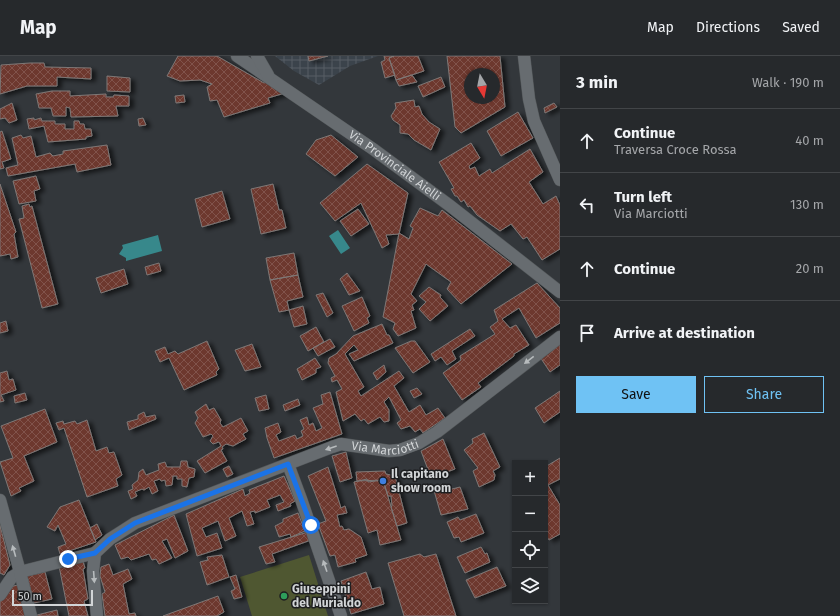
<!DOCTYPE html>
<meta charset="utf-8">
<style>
body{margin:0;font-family:"Fira Sans",sans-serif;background:#2e3134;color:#f1f3f6}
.controls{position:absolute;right:12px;bottom:12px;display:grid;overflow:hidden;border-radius:0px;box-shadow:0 1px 3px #0004}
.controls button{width:36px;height:36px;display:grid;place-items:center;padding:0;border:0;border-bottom:1px solid #424548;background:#26292c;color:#f1f3f6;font:20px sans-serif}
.compass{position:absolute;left:464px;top:12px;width:36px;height:36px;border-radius:50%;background:#26292c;box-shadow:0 1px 3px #0004;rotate:170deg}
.scale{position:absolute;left:12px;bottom:10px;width:81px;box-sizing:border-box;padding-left:4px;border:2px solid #d2d5d7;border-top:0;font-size:11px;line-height:14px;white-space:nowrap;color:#d2d5d7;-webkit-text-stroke:3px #1d1e20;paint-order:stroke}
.stop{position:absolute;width:12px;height:12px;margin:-9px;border:3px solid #1a73e8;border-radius:50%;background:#fff}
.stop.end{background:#1a73e8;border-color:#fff;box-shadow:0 1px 4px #0008}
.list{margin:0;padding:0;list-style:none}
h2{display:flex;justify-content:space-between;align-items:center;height:52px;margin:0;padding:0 16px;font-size:17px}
h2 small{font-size:13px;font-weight:400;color:#a4a6a9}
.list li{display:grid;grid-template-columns:26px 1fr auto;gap:12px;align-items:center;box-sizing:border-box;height:64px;padding:0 16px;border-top:1px solid #424548}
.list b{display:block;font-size:15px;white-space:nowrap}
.list p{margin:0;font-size:13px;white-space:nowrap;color:#a4a6a9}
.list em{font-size:13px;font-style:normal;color:#a4a6a9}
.actions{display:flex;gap:8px;padding:12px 16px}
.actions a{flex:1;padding:9px 0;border:1px solid #6fc2f4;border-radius:0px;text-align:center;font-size:14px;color:#6fc2f4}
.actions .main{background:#6fc2f4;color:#111}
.icon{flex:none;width:22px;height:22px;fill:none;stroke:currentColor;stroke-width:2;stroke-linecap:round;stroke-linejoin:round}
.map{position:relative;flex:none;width:560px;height:560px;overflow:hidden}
header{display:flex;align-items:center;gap:24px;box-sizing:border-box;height:56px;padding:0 20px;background:#26292c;border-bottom:1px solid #424548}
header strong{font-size:19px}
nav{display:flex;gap:22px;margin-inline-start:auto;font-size:14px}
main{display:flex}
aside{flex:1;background:#26292c}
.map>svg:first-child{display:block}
.industrial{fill:url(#industrial-grid)}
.pitch{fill:#4f5731}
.water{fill:#37888b}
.building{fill:url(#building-cross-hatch);stroke:#7e7876;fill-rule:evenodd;filter:url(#shadow)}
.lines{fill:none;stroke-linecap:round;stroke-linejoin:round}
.minor-casing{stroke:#525658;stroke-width:13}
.minor{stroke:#676c70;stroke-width:12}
.oneway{fill:#b7bbbd}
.route{stroke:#1a73e8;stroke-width:5}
.shop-dot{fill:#3f7fe0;stroke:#1d1e20;stroke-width:1.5}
.leisure-dot{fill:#2e9e5b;stroke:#1d1e20;stroke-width:1.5}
.labels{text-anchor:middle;stroke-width:3;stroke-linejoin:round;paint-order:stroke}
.street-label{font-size:12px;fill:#d2d5d7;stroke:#1d1e20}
.poi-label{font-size:12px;font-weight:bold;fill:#d2d5d7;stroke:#1d1e20;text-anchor:start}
</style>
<header>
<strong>Map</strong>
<nav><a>Map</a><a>Directions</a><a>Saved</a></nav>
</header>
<main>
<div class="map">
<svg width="560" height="560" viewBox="0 0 560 560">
<defs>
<pattern id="industrial-grid" width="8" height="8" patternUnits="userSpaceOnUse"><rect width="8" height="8" fill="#3b434b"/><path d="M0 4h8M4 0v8" fill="none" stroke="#565d64"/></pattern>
<pattern id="building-cross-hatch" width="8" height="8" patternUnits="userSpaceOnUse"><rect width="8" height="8" fill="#6d372f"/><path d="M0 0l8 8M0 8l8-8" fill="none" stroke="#81534c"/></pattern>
<filter id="shadow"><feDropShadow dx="4.5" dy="2.5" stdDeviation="2" flood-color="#0009"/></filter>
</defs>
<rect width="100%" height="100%" fill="#33373b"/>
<path class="industrial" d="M 275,0 L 378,0 L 350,10 L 319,29 L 294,15 Z"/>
<path class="pitch" d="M 309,499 L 328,560 L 252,560 L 240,521 Z"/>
<path class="water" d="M 338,174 L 350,192 L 341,198 L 329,180 Z
M 158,179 L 162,195 L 126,205 L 126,202 L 119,198 L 123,192 L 122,189 Z"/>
<path class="building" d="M 178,0 L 217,0 L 264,27 L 269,25 L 285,37 L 268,42 L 270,47 L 224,61 L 217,44 L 210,45 L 207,31 L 212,28 L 200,24 L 180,25 L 167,20 Z
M 308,0 L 328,0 L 309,5 Z
M 384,0 L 394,0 L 389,2 L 395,19 L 385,22 L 381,6 L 385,4 Z
M 394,0 L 418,0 L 424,15 L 396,24 L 389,2 Z
M 447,0 L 500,0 L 505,51 L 461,77 L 455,71 ZM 470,18 L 494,18 L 494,42 L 470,42 Z
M 30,7 L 44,7 L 45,11 L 91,12 L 91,23 L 57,21 L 57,30 L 27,30 L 0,38 L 1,9 Z
M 412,19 L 417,26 L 399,30 L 396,24 Z
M 107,20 L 130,22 L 130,36 L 107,35 Z
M 441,21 L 445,31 L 423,41 L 418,30 Z
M 52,35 L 70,35 L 70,40 L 106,38 L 106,41 L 113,41 L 114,39 L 129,40 L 129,50 L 116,50 L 118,60 L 71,61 L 70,52 L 66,51 L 66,60 L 53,60 L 51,52 L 39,52 L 36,38 Z
M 184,39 L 185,46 L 176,47 L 175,40 Z
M 414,44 L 415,51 L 419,50 L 422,58 L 429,66 L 440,73 L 431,94 L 414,84 L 408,78 L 400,77 L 400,69 L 393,64 L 391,60 L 396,52 L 395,47 Z
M 12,47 L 17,64 L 9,67 L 5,62 L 0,63 L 0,53 Z
M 554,47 L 557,51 L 545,57 L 544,52 Z
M 518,56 L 533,82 L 501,100 L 487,75 Z
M 34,62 L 34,64 L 41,62 L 42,65 L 55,65 L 55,68 L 65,68 L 65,73 L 74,73 L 74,65 L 79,65 L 80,68 L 84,68 L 85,73 L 91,73 L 92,80 L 86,81 L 86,83 L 48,86 L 44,70 L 29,73 L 27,63 Z
M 143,62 L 146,69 L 139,70 L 138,63 Z
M 2,75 L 11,103 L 2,106 L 4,112 L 0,113 L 0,76 Z
M 21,79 L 23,82 L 31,80 L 36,101 L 50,97 L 53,100 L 63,98 L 63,95 L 107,89 L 111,109 L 77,116 L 75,108 L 8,120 L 6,112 L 18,109 L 12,82 Z
M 331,79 L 358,101 L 335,120 L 306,98 L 316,84 Z
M 471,87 L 480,102 L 469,110 L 470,113 L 475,111 L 479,120 L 490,113 L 492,117 L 530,93 L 543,116 L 529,126 L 543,148 L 556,140 L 560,149 L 560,193 L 542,204 L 527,181 L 523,183 L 511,168 L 500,175 L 477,159 L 470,150 L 468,151 L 464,144 L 461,146 L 457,140 L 455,140 L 451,133 L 454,132 L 439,106 Z
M 367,108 L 408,137 L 399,178 L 386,179 L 389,188 L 382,192 L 361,147 L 335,165 L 320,147 Z
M 36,120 L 40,133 L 34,135 L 36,145 L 19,148 L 13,125 Z
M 0,128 L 16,176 L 14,178 L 18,201 L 11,203 L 10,198 L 0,200 Z
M 273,128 L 279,154 L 282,154 L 286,172 L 261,178 L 251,133 Z
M 222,135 L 230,163 L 202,171 L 195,143 Z
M 29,148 L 30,151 L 32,150 L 58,248 L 42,252 L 19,163 L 24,162 L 22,150 Z
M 420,152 L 438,160 L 442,154 L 512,208 L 461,248 L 447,233 L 451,226 L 426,208 L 411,238 L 417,245 L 412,249 L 414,254 L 411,255 L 416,272 L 398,280 L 393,273 L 395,267 L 383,261 L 399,177 L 409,183 L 413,172 L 410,170 Z
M 358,153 L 369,168 L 351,180 L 340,165 Z
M 294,197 L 298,219 L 270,224 L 266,202 Z
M 159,207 L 161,215 L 147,219 L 145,211 Z
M 124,213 L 128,228 L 101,237 L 96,222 Z
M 347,217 L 360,235 L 349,239 L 340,223 Z
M 298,219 L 303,241 L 287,245 L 289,254 L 279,256 L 270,224 Z
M 537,227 L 560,252 L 560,267 L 536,282 L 519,252 L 502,263 L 510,272 L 516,269 L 529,289 L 514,298 L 514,300 L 478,327 L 481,331 L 462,344 L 443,317 L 461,304 L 460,300 L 495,278 L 490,271 L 498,265 L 494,254 Z
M 429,231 L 441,239 L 440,241 L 448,250 L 430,265 L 419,253 L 426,246 L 419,240 Z
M 323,237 L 333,257 L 327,261 L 316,239 Z
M 362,241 L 370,260 L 367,262 L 369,267 L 354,275 L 342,250 Z
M 303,250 L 307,268 L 294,271 L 289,254 Z
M 6,265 L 8,275 L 0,277 L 0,267 Z
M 382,268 L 387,279 L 389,279 L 393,287 L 354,305 L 349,298 L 358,294 L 354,289 L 345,298 L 364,331 L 358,335 L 361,340 L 399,315 L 404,322 L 394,330 L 409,356 L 420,349 L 426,359 L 438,352 L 445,362 L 423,377 L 420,373 L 415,376 L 410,370 L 401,373 L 397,367 L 401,364 L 389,341 L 384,346 L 389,354 L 389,365 L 384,366 L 380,361 L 368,368 L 364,363 L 361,365 L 355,358 L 343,365 L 336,336 L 342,333 L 337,324 L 332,326 L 331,322 L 335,320 L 328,307 L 329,302 L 336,298 L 353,280 Z
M 316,271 L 324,286 L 308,295 L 300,280 Z
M 470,273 L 475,280 L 452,295 L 456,303 L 447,309 L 441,301 L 435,305 L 431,298 Z
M 330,283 L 335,291 L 318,300 L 313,292 Z
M 207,285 L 219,313 L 216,316 L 217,319 L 184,334 L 169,302 L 160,306 L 155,295 L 165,291 L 168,298 L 175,295 L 178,298 Z
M 411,285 L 415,285 L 430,306 L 413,317 L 395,292 Z
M 252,288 L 261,311 L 245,315 L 235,294 Z
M 560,288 L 560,309 L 550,316 L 540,301 Z
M 315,302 L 321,311 L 316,313 L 316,317 L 302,324 L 297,313 Z
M 384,309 L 386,316 L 377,324 L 373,317 Z
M 7,315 L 9,324 L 13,323 L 16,334 L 1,339 L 4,345 L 0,346 L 0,317 Z
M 417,332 L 422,338 L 414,342 L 410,335 Z
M 560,335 L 560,356 L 544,367 L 535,352 Z
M 330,336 L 342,378 L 274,402 L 267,382 L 265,372 L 278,367 L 281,376 L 276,379 L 279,385 L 295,379 L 297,383 L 303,380 L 301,375 L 304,373 L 300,364 L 307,361 L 309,369 L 313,367 L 316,375 L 322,372 L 313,352 L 323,348 L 321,339 Z
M 25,337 L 27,344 L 15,347 L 14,340 Z
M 266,339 L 269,353 L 259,355 L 255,342 Z
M 298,343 L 300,349 L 285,355 L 283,349 Z
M 206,348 L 209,354 L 214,352 L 221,364 L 220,367 L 223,371 L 241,362 L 248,375 L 243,378 L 246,383 L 233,390 L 226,388 L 222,391 L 223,393 L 221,394 L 227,405 L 205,417 L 197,405 L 221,390 L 219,386 L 213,388 L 210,385 L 213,380 L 211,378 L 203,381 L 195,367 L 198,362 L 195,356 Z
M 45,353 L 57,386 L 24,400 L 34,425 L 19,432 L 21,435 L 11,440 L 0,406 L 13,402 L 1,370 Z
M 144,356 L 146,361 L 155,359 L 156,363 L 129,374 L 127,366 L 138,363 L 138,359 Z
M 87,364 L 96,395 L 107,391 L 109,397 L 114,396 L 122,419 L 116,423 L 118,430 L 87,441 L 64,372 L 59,374 L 56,367 L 63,365 L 64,368 L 75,365 L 77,368 Z
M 484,377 L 500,411 L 493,415 L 495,419 L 494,424 L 479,431 L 473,415 L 478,412 L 464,394 L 473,387 L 472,383 Z
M 443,383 L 455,413 L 444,417 L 443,415 L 430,419 L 421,395 Z
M 346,396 L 352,422 L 340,426 L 332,400 Z
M 560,402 L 560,423 L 548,429 L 560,449 L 560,478 L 549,484 L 545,477 L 545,411 Z
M 181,405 L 187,405 L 188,411 L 195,413 L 194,421 L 189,422 L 187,431 L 182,430 L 182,423 L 177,423 L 177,420 L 173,420 L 172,429 L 166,430 L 165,424 L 161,425 L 160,423 L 154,425 L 158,435 L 152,438 L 149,431 L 144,434 L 142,433 L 135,436 L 137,440 L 131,443 L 128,435 L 133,433 L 132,429 L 138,424 L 139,416 L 143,413 L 146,419 L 159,414 L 158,408 L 165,406 L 167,411 L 180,411 Z
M 229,410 L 233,418 L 227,421 L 223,413 Z
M 328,411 L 341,452 L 345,450 L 347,457 L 337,459 L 340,471 L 342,470 L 344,474 L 349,473 L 361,481 L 367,499 L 355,503 L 356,506 L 338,511 L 335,499 L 330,500 L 318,468 L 326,465 L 308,420 Z
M 385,415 L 386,418 L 395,420 L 407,467 L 397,470 L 391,451 L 392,450 L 391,440 L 388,440 L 383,424 L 357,425 L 356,416 Z
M 284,420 L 295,445 L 290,448 L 291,450 L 278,455 L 276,449 L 284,446 L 280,439 L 267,444 L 270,451 L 255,457 L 255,455 L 250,456 L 254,468 L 247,470 L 242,455 L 229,462 L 236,480 L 225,485 L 218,465 L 202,472 L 206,481 L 217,477 L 222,492 L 197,500 L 186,458 L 243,433 L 245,440 L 250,437 L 249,434 Z
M 367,423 L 368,426 L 383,424 L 401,484 L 380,489 L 377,474 L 368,477 L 354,426 Z
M 442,428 L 444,435 L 460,431 L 468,453 L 441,459 L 433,431 Z
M 79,444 L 96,486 L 60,498 L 58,491 L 66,488 L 58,469 L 55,475 L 47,471 L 60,451 Z
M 298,457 L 305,475 L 291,481 L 290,478 L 279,481 L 275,470 L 283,466 L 283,463 Z
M 476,458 L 484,477 L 461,486 L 459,481 L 454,482 L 447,466 L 458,461 L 460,464 Z
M 174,459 L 188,495 L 175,502 L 167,483 L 162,485 L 172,502 L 159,508 L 156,503 L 152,504 L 149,498 L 131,504 L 128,501 L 121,503 L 115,489 Z
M 97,468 L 102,479 L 95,484 L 90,472 Z
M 0,469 L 10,509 L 4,519 L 0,517 Z
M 308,476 L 311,484 L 272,498 L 275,506 L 266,508 L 259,491 Z
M 481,491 L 485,498 L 487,497 L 490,506 L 465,517 L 457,501 Z
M 420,498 L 424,501 L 436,498 L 456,560 L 404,560 L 388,507 Z
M 222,499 L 229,521 L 207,529 L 200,506 L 208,504 L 207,501 Z
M 83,505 L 85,512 L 83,513 L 88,543 L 84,545 L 88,560 L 69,560 L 59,510 Z
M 109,508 L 113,519 L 128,513 L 132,523 L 123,528 L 129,558 L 135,557 L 136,560 L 105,560 L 102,538 L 105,536 L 100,520 L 101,511 Z
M 497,511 L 506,530 L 475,542 L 466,524 Z
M 45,516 L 52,543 L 34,547 L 27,520 Z
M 366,516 L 372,533 L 380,531 L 384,548 L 351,558 L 341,525 Z
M 236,519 L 242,541 L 234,543 L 231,535 L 235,533 L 230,521 Z
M 18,529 L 26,560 L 0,560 L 0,546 L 9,531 Z
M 218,540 L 224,556 L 217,560 L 163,560 Z
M 57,554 L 58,560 L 37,560 L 37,559 Z"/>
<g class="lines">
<g class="minor-casing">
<g id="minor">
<path id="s1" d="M 237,0 L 373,93 L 449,149 L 560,236"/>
<path d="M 257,0 L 268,19"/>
<path d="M 524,0 L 529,43 L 534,65 L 560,124"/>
<path d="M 288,408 L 301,443 L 341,560"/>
<path d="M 0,444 L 20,516 L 12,521 L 0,539"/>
<path d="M 31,560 L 20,516 L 95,497"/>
<path id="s2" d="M 97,560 L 93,515 L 95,497 L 110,483 L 135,467 L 332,391 L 341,388 L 389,395 L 400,394 L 419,387 L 437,376 L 560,281"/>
</g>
</g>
<use href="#minor" class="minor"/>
</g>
<defs><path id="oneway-solid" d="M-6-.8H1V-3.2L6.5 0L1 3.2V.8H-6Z"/></defs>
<g class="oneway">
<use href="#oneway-solid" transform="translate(529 304) rotate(142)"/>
<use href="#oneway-solid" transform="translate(331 392) rotate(161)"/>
<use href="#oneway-solid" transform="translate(14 495) rotate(-106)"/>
<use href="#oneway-solid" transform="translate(325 510) rotate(-109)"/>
<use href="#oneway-solid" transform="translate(94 521) rotate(86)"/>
</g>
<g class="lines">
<path class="route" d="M 68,503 L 95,497 L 110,483 L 135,467 L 288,408 L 311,469"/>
</g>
<circle class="shop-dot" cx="383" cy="425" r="4"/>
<circle class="leisure-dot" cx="284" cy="540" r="4"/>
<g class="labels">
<g class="street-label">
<text dy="4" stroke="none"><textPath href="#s1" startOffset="192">Via Provinciale Aielli</textPath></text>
<text dy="4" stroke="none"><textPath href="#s2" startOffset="379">Via Marciotti</textPath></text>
</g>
<g class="poi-label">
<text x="391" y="422">Il capitano<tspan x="391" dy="14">show room</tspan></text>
<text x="292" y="537">Giuseppini<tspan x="292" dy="14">del Murialdo</tspan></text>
</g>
</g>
</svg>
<div class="controls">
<button>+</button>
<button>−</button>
<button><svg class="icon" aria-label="locate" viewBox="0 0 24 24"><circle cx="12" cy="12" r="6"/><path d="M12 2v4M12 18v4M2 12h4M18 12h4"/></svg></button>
<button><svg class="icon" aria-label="layers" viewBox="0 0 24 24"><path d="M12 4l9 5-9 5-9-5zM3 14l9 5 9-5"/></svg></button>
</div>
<svg class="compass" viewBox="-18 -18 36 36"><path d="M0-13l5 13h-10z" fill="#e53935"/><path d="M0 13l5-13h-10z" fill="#a4a6a9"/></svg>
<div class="scale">50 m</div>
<div class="stop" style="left:311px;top:469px"></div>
<div class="stop end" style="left:68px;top:503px"></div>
</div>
<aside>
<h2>3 min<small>Walk · 190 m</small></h2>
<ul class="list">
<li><svg class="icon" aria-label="ahead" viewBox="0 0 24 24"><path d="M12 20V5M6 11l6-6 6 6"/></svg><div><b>Continue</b><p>Traversa Croce Rossa</p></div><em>40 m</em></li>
<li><svg class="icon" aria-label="left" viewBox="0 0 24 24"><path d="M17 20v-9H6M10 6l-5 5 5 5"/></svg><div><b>Turn left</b><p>Via Marciotti</p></div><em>130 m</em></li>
<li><svg class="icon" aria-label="ahead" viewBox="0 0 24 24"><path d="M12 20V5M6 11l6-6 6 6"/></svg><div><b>Continue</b></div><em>20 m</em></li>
<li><svg class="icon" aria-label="arrive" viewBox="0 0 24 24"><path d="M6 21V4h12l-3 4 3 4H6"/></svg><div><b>Arrive at destination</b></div></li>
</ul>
<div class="actions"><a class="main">Save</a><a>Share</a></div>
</aside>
</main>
